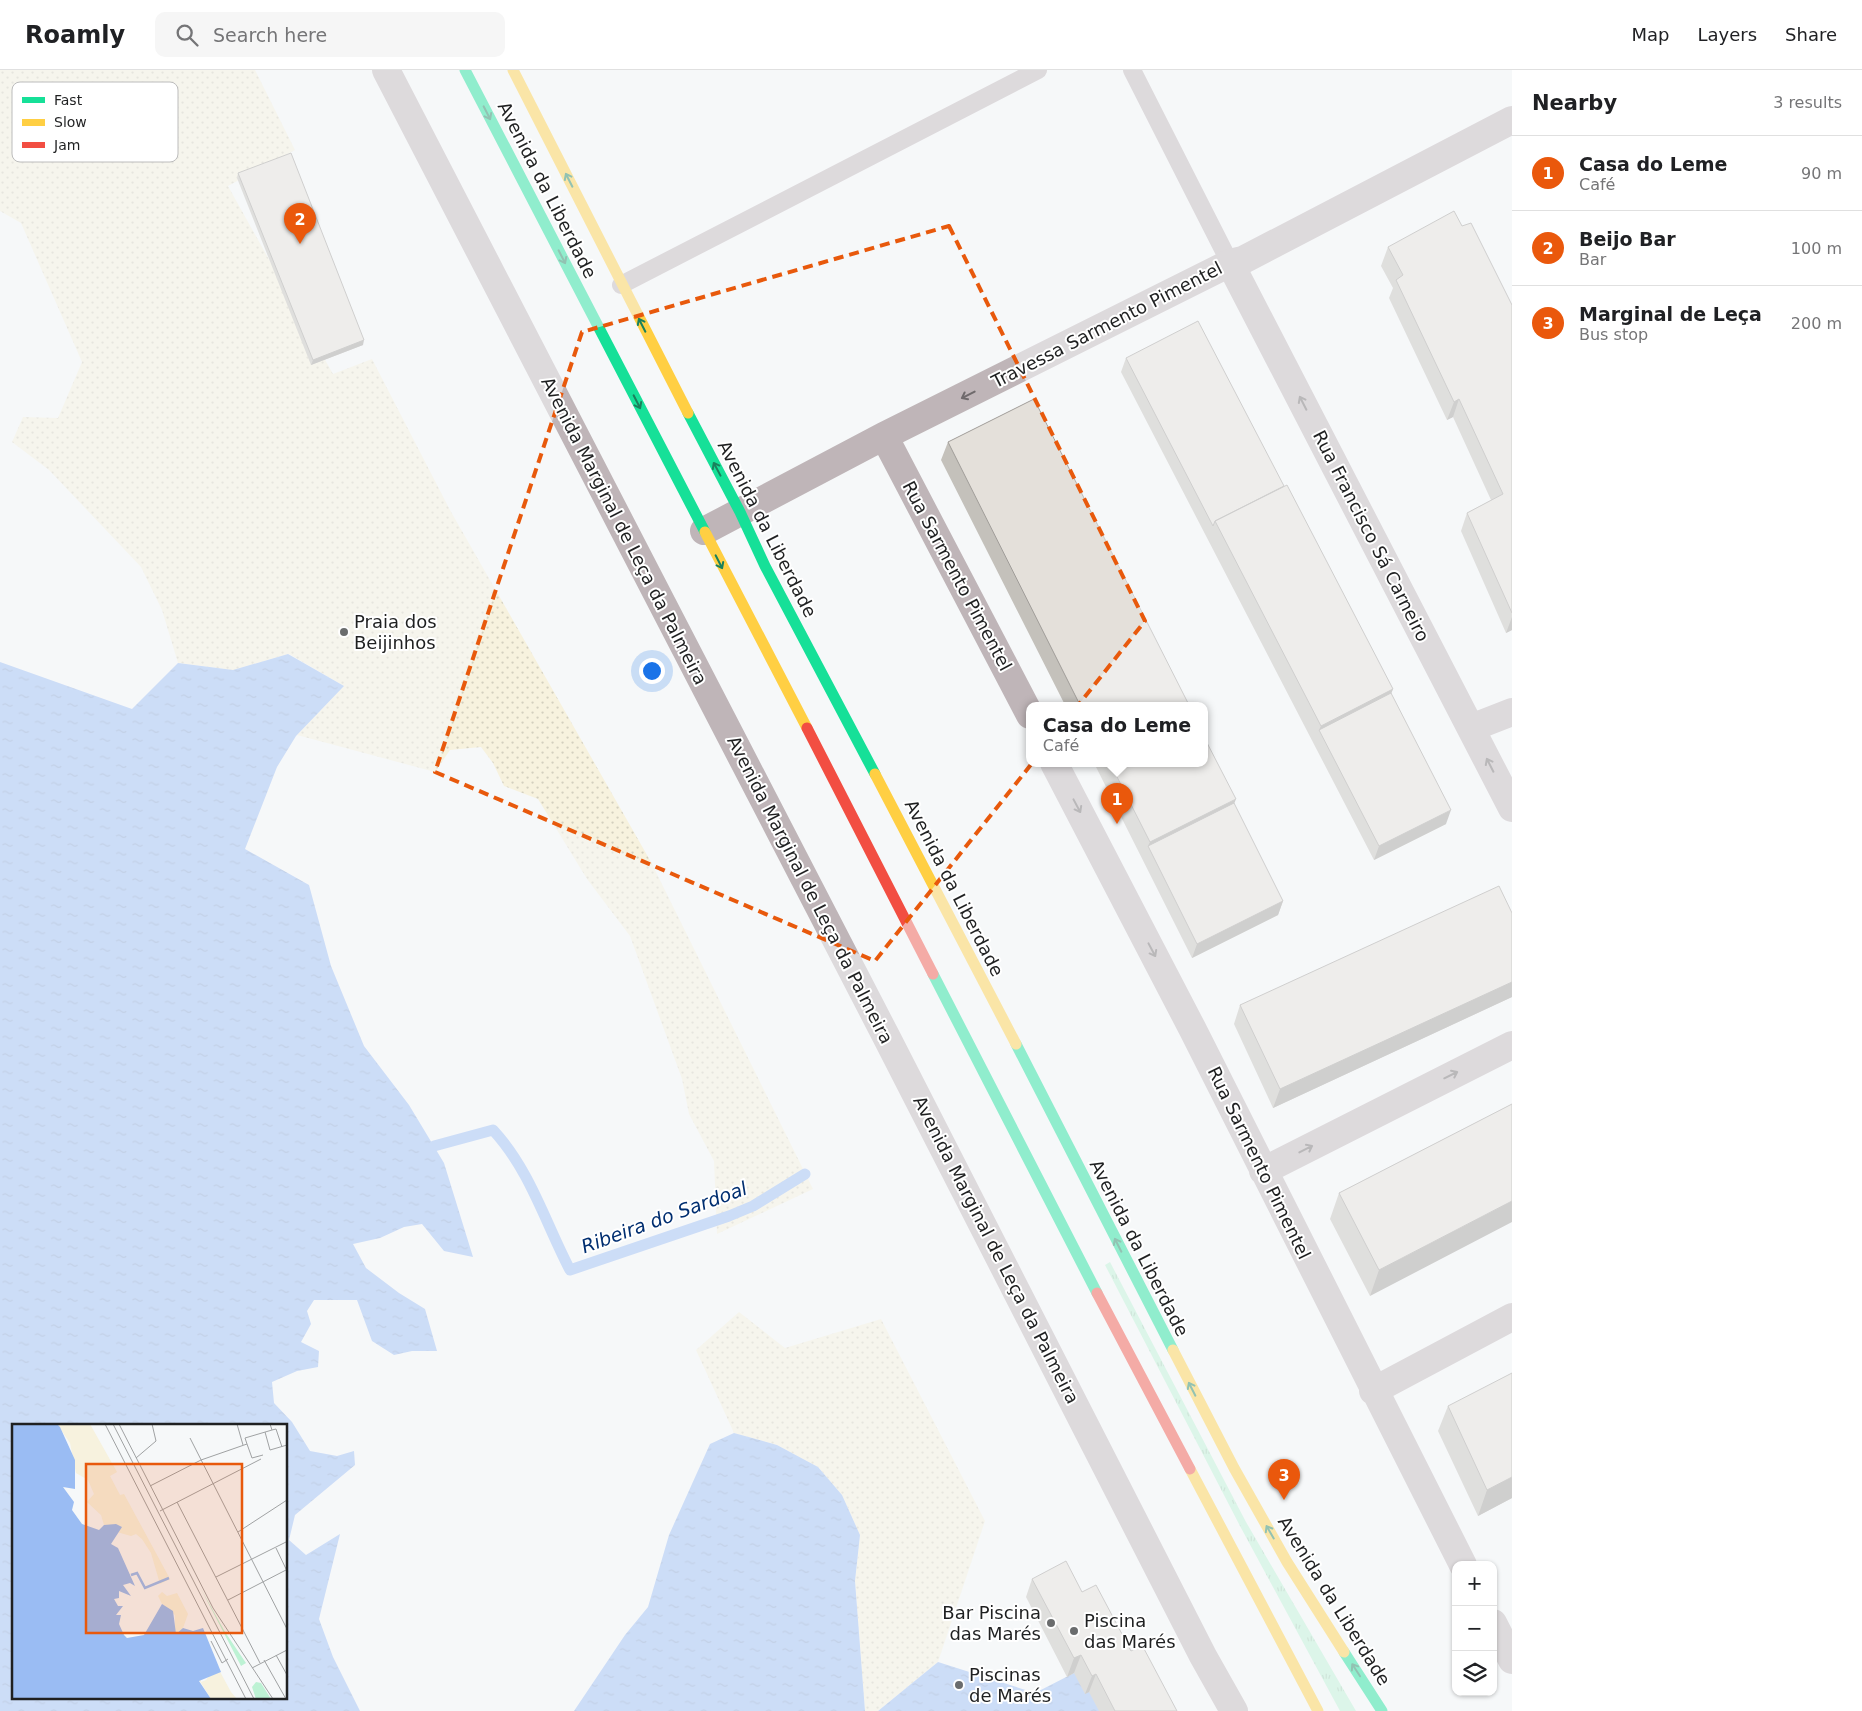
<!DOCTYPE html>
<meta charset="utf-8">
<style>
body{margin:0;font-family:"DejaVu Sans",sans-serif;background:#f6f6f6;color:#202124}
.controls{position:absolute;right:15px;bottom:15px;display:grid;overflow:hidden;border-radius:10px;box-shadow:0 1px 4px #0004}
.controls button{width:45px;height:45px;display:grid;place-items:center;padding:0;border:0;border-bottom:1px solid #e0e0e0;background:#fff;color:#202124;font:25px sans-serif}
.you{position:absolute;left:651px;top:600px;width:18px;height:18px;margin:-12px;border:4px solid #fff;border-radius:50%;background:#1a73e8;box-shadow:0 0 0 8px #1a73e833}
.badge{display:grid;place-items:center;width:32px;height:32px;border-radius:50%;background:#ea580c;color:#fff;font-size:16px;font-weight:700}
.pin{position:absolute;translate:-50% -41px;filter:drop-shadow(0 1px 2px #0008)}
.pin::after{content:'';position:absolute;top:26px;width:18px;height:15px;background:inherit;clip-path:polygon(0 0,100% 0,50% 100%)}
.popup{position:absolute;left:1026px;top:632px;width:182px;height:65px;box-sizing:border-box;display:grid;place-content:center;border-radius:10px;background:#fff;filter:drop-shadow(0 1px 4px #0005);font-size:16px;white-space:nowrap;color:#757577}
.popup b{font-size:19px;color:#202124}
.popup::after{content:'';position:absolute;left:50%;top:100%;margin-left:-10px;border:10px solid transparent;border-top-color:#fff}
.list{margin:0;padding:0;list-style:none}
h2{display:flex;justify-content:space-between;align-items:center;height:65px;margin:0;padding:0 20px;font-size:21px}
h2 small{font-size:16px;font-weight:400;color:#757577}
.list li{display:grid;grid-template-columns:32px 1fr auto;gap:15px;align-items:center;box-sizing:border-box;height:75px;padding:0 20px;border-top:1px solid #e0e0e0}
.list b{display:block;font-size:19px;white-space:nowrap}
.list p{margin:0;font-size:16px;white-space:nowrap;color:#757577}
.list em{font-size:16px;font-style:normal;color:#757577}
.icon{flex:none;width:28px;height:28px;fill:none;stroke:currentColor;stroke-width:2;stroke-linecap:round;stroke-linejoin:round}
.map{position:relative;flex:none;width:1512px;height:1641px;overflow:hidden}
header{display:flex;align-items:center;gap:30px;box-sizing:border-box;height:70px;padding:0 25px;background:#fff;border-bottom:1px solid #e0e0e0}
header strong{font-size:24px}
nav{display:flex;gap:28px;margin-inline-start:auto;font-size:18px}
.search{width:350px;height:45px;background:#f6f6f6;display:flex;align-items:center;gap:12px;box-sizing:border-box;padding:0 18px;border-radius:10px;color:#757577;font-size:19px}
main{display:flex}
aside{flex:1;background:#fff}
.map>svg:first-child{display:block}
.grass{fill:url(#grass-tufts)}
.sand{fill:url(#sand-dots)}
.water{fill:url(#water-ripples);fill-rule:evenodd}
.lines{fill:none;stroke-linecap:round;stroke-linejoin:round}
.stream{stroke:#9abcf3;stroke-width:11}
.lane{stroke:#bfb5b8;stroke-width:18}
.street{stroke:#bfb5b8;stroke-width:28}
.fast{stroke:#16e098;stroke-width:11}
.slow{stroke:#ffcf43;stroke-width:11}
.jam{stroke:#f24e42;stroke-width:11}
.wall{fill:#c4c1bb}
.shaded-wall{fill:#a09d99}
.building{fill:#e4e0da;stroke:#a09d99}
.oneway{stroke:#1a805c}
.oneway2{stroke:#6f6a6c}
.marked{fill:none;stroke:#e8590c;stroke-width:4;stroke-dasharray:10 6;stroke-linejoin:round}
.poi-dot{fill:#6a6c6d;stroke:#fff;stroke-width:2}
.labels{text-anchor:middle;stroke-width:4;stroke-linejoin:round;paint-order:stroke}
.street-label{font-size:18px;fill:#1f2021;stroke:#fff}
.poi-label{font-size:18px;fill:#1f2021;stroke:#fff;text-anchor:start}
.water-label{font-size:19px;font-style:italic;fill:#002e70;stroke:#fff}
.inset-river{fill:none;stroke:#9abcf3;stroke-width:2.5}
.inset-road{fill:none;stroke:#a0a2a3;stroke-width:1}
.view{fill:#e8590c;fill-opacity:0.15;stroke:#e8590c;stroke-width:2.5}
.inset-edge{fill:none;stroke:#1f2021;stroke-width:2.5}
.key{fill:#fff;stroke:#bcbcbc;stroke-width:1}
.key-label{font-size:14px;fill:#1f2021}
</style>
<header>
<strong>Roamly</strong>
<div class="search"><svg class="icon" aria-label="search" viewBox="0 0 24 24"><circle cx="10" cy="10" r="6"/><path d="M15 15l6 6"/></svg>Search here</div>
<nav><a>Map</a><a>Layers</a><a>Share</a></nav>
</header>
<main>
<div class="map">
<svg width="1512" height="1641" viewBox="0 0 1512 1641">
<defs>
<pattern id="grass-tufts" width="24" height="20" patternUnits="userSpaceOnUse" patternTransform="scale(1.25)"><rect width="24" height="20" fill="#bdf2d4"/><path d="M3 7l-1-3M5 7V3M7 7l1-3M15 17l-1-3M17 17v-4M19 17l1-3" fill="none" stroke="#a2cfb6"/></pattern>
<pattern id="sand-dots" width="8" height="8" patternUnits="userSpaceOnUse" patternTransform="scale(1.25)"><rect width="8" height="8" fill="#f7f2de"/><path d="M2 2h.1M6 6h.1" fill="none" stroke="#d3cfbe" stroke-width="1.8" stroke-linecap="round"/></pattern>
<pattern id="water-ripples" width="26" height="14" patternUnits="userSpaceOnUse" patternTransform="scale(1.25)"><rect width="26" height="14" fill="#9abcf3"/><path d="M2 4q2-2 4 0t4 0M15 11q2-2 4 0t4 0" fill="none" stroke="#84a1d0"/></pattern>
</defs>
<rect width="100%" height="100%" fill="#f6f8f9"/>
<path class="grass" d="M 1110,1192 L 1246,1452 L 1356,1641 L 1340,1641 L 1240,1456 L 1105,1195 Z"/>
<path class="sand" d="M 0,0 L 255,0 L 295,80 L 228,116 L 333,304 L 372,289 L 450,440 L 651,792 L 813,1119 L 717,1164 L 714,1091 L 689,1044 L 682,1009 L 630,866 L 587,809 L 538,729 L 504,716 L 493,693 L 481,677 L 450,680 L 435,702 L 297,665 L 344,616 L 289,584 L 233,600 L 178,593 L 162,540 L 141,497 L 49,400 L 12,372 L 23,347 L 58,348 L 82,292 L 21,153 L 0,141 Z
M 739,1242 L 785,1278 L 881,1249 L 985,1451 L 938,1592 L 878,1641 L 865,1641 L 855,1511 L 860,1465 L 842,1425 L 818,1397 L 777,1375 L 734,1363 L 696,1280 Z"/>
<path class="water" d="M 288,584 L 344,616 L 296,666 L 277,697 L 245,779 L 309,815 L 331,896 L 364,976 L 409,1035 L 444,1093 L 473,1187 L 444,1181 L 422,1154 L 404,1157 L 380,1168 L 353,1174 L 366,1198 L 399,1223 L 425,1239 L 437,1281 L 412,1281 L 394,1285 L 372,1271 L 357,1230 L 314,1230 L 307,1241 L 311,1254 L 301,1272 L 319,1281 L 318,1297 L 297,1301 L 272,1312 L 274,1333 L 292,1352 L 310,1381 L 337,1386 L 354,1381 L 355,1395 L 295,1445 L 289,1470 L 306,1485 L 340,1464 L 319,1549 L 333,1587 L 360,1641 L 0,1641 L 0,592 L 132,639 L 178,593 L 233,600 ZM 14,1355 L 286,1355 L 286,1627 L 14,1627 Z
M 734,1363 L 777,1375 L 818,1397 L 842,1425 L 860,1465 L 855,1511 L 865,1641 L 574,1641 L 625,1565 L 648,1537 L 669,1465 L 710,1374 Z
M 1115,1582 L 1160,1641 L 878,1641 L 938,1592 L 1035,1623 Z"/>
<g class="lines">
<path class="stream" d="M 434,1076 L 493,1060 C 530,1100 545,1152 570,1200 L 729,1146 L 753,1136 L 805,1104"/>
<path class="lane" d="M 1132,0 L 1230,193
M 621,215 L 1038,0"/>
<path class="street" d="M 386,0 L 888,970 L 1203,1586 L 1234,1641
M 1230,193 L 1512,738
M 884,366 L 1030,645
M 704,461 L 884,366 L 1230,193 L 1243,190 L 1512,50
M 1471,658 L 1512,642
M 1054,693 L 1193,960 L 1463,1495
M 1263,1101 L 1512,975
M 1373,1321 L 1512,1247
M 1493,1553 L 1512,1590"/>
<path class="fast" d="M 465,0 L 705,462
M 688,343 L 740,442 L 765,496 L 875,704
M 933,904 L 1097,1223
M 1016,974 L 1173,1280
M 1344,1582 L 1382,1641"/>
<path class="slow" d="M 513,0 L 688,343
M 705,462 L 807,658
M 875,704 L 1016,974
M 1173,1280 L 1234,1398 L 1287,1492 L 1344,1582
M 1190,1399 L 1318,1641"/>
<path class="jam" d="M 807,658 L 933,904
M 1097,1223 L 1190,1399"/>
</g>
<path class="wall" d="M 238,103 L 363,275 L 311,295 L 237,108 Z
M 1462,156 L 1512,235 L 1512,560 L 1506,563 L 1461,461 L 1467,443 L 1491,430 L 1453,347 L 1447,350 L 1389,228 L 1393,218 L 1381,196 L 1388,177 Z
M 1126,288 L 1284,416 L 1393,619 L 1391,623 L 1446,754 L 1374,790 L 1121,302 Z
M 948,372 L 1189,635 L 1065,635 L 941,390 Z
M 1094,693 L 1204,693 L 1283,831 L 1278,845 L 1192,888 Z
M 1512,843 L 1512,927 L 1273,1038 L 1234,954 L 1240,935 Z
M 1512,1034 L 1370,1226 L 1330,1149 L 1339,1123 Z
M 1448,1336 L 1512,1428 L 1478,1446 L 1438,1361 Z
M 1032,1509 L 1082,1522 L 1131,1581 L 1177,1641 L 1099,1641 L 1089,1622 L 1085,1624 L 1074,1603 L 1067,1607 L 1026,1527 Z"/>
<path class="shaded-wall" d="M 364,270 L 363,275 L 311,295 L 313,290 Z
M 1459,329 L 1453,347 L 1447,350 L 1454,332 Z
M 1512,547 L 1512,560 L 1506,563 Z
M 1393,619 L 1386,637 L 1319,660 L 1321,656 Z
M 1236,729 L 1229,747 L 1148,776 L 1150,772 Z
M 1451,740 L 1446,754 L 1374,790 L 1379,776 Z
M 1283,831 L 1278,845 L 1192,888 L 1197,874 Z
M 1512,912 L 1512,927 L 1273,1038 L 1280,1019 Z
M 1512,1131 L 1512,1152 L 1370,1226 L 1379,1200 Z
M 1512,1407 L 1512,1428 L 1478,1446 L 1487,1420 Z
M 1081,1585 L 1074,1603 L 1067,1607 L 1074,1588 Z
M 1096,1604 L 1089,1622 L 1085,1624 L 1092,1606 Z"/>
<path class="building" d="M 291,83 L 364,270 L 313,290 L 238,103 Z
M 1454,141 L 1462,156 L 1471,153 L 1512,235 L 1512,543 L 1467,443 L 1503,424 L 1459,329 L 1454,332 L 1396,210 L 1403,205 L 1388,177 Z
M 1198,251 L 1284,416 L 1215,451 L 1213,456 L 1126,288 Z
M 1034,329 L 1189,635 L 1080,635 L 948,372 Z
M 1287,415 L 1393,619 L 1321,656 L 1215,451 Z
M 1391,623 L 1451,740 L 1379,776 L 1319,660 Z
M 1204,667 L 1236,729 L 1150,772 L 1110,693 L 1204,693 Z
M 1234,733 L 1283,831 L 1197,874 L 1148,776 Z
M 1499,816 L 1512,843 L 1512,912 L 1280,1019 L 1240,935 Z
M 1512,1034 L 1512,1131 L 1379,1200 L 1339,1123 Z
M 1512,1303 L 1512,1407 L 1487,1420 L 1448,1336 Z
M 1066,1491 L 1082,1522 L 1096,1515 L 1131,1581 L 1142,1575 L 1177,1641 L 1115,1641 L 1096,1604 L 1092,1606 L 1081,1585 L 1074,1588 L 1032,1509 Z"/>
<defs><path id="oneway-shaft" d="M-6 0H5M1.5-3L5.5 0L1.5 3" fill="none" stroke-width="1.6" stroke-linecap="round" stroke-linejoin="round" transform="scale(1.25)"/></defs>
<g class="oneway">
<use href="#oneway-shaft" transform="translate(487 43) rotate(63)"/>
<use href="#oneway-shaft" transform="translate(569 110) rotate(-117)"/>
<use href="#oneway-shaft" transform="translate(562 187) rotate(63)"/>
<use href="#oneway-shaft" transform="translate(642 255) rotate(-117)"/>
<use href="#oneway-shaft" transform="translate(637 332) rotate(63)"/>
<use href="#oneway-shaft" transform="translate(717 399) rotate(-118)"/>
<use href="#oneway-shaft" transform="translate(719 492) rotate(63)"/>
<use href="#oneway-shaft" transform="translate(1118 1175) rotate(-117)"/>
<use href="#oneway-shaft" transform="translate(1192 1319) rotate(-117)"/>
<use href="#oneway-shaft" transform="translate(1270 1462) rotate(-120)"/>
<use href="#oneway-shaft" transform="translate(1356 1600) rotate(-123)"/>
</g>
<g class="oneway2">
<use href="#oneway-shaft" transform="translate(968 325) rotate(153)"/>
<use href="#oneway-shaft" transform="translate(1303 333) rotate(-117)"/>
<use href="#oneway-shaft" transform="translate(1490 695) rotate(-117)"/>
<use href="#oneway-shaft" transform="translate(1077 736) rotate(62)"/>
<use href="#oneway-shaft" transform="translate(1152 880) rotate(62)"/>
<use href="#oneway-shaft" transform="translate(1451 1005) rotate(-26)"/>
<use href="#oneway-shaft" transform="translate(1306 1079) rotate(-27)"/>
</g>
<path d="M0 0H1512V1641H0ZM 949,156 L 1145,551 L 875,891 L 435,702 L 582,262 Z" fill="#f6f8f9" fill-opacity=".55" fill-rule="evenodd"/>
<path class="marked" d="M 949,156 L 1145,551 L 875,891 L 435,702 L 582,262 Z"/>
<g class="poi-dot">
<circle cx="344" cy="562" r="5"/>
<circle cx="1051" cy="1553" r="5"/>
<circle cx="1074" cy="1561" r="5"/>
<circle cx="959" cy="1615" r="5"/>
</g>
<g class="labels">
<g class="street-label">
<text transform="translate(547 120) rotate(63)" y="6">Avenida da Liberdade</text>
<text transform="translate(1107 255) rotate(-27)" y="6">Travessa Sarmento Pimentel</text>
<text transform="translate(767 459) rotate(63)" y="6">Avenida da Liberdade</text>
<text transform="translate(624 461) rotate(63)" y="6">Avenida Marginal de Leça da Palmeira</text>
<text transform="translate(1371 466) rotate(63)" y="6">Rua Francisco Sá Carneiro</text>
<text transform="translate(957 506) rotate(62)" y="6">Rua Sarmento Pimentel</text>
<text transform="translate(954 818) rotate(63)" y="6">Avenida da Liberdade</text>
<text transform="translate(810 820) rotate(63)" y="6">Avenida Marginal de Leça da Palmeira</text>
<text transform="translate(1259 1093) rotate(64)" y="6">Rua Sarmento Pimentel</text>
<text transform="translate(1139 1178) rotate(63)" y="6">Avenida da Liberdade</text>
<text transform="translate(996 1180) rotate(63)" y="6">Avenida Marginal de Leça da Palmeira</text>
<text transform="translate(1334 1531) rotate(58)" y="6">Avenida da Liberdade</text>
</g>
<g class="poi-label">
<text x="354" y="558">Praia dos<tspan x="354" dy="21">Beijinhos</tspan></text>
<text x="1041" y="1549" text-anchor="end">Bar Piscina<tspan x="1041" dy="21">das Marés</tspan></text>
<text x="1084" y="1557">Piscina<tspan x="1084" dy="21">das Marés</tspan></text>
<text x="969" y="1611">Piscinas<tspan x="969" dy="21">de Marés</tspan></text>
</g>
<g class="water-label">
<text transform="translate(664 1147) rotate(-20)" y="7">Ribeira do Sardoal</text>
</g>
</g>
<g transform="translate(12 1354)">
<rect width="275" height="275" fill="#f6f8f9"/>
<path d="M 188,163 L 213,208 L 234,239 L 229,242 ZM 244,258 L 249,259 L 259,275 L 244,275 L 240,263 Z" fill="#bdf2d4"/>
<path d="M 45,0 L 78,0 L 105,48 L 98,52 L 108,71 L 112,70 L 158,155 L 148,160 L 139,129 L 130,115 L 124,110 L 119,112 L 105,108 L 92,101 L 89,91 L 75,78 L 82,70 L 76,56 L 64,49 L 58,19 ZM 150,168 L 155,172 L 165,169 L 176,190 L 171,204 L 163,210 L 163,191 L 150,180 L 146,172 ZM 205,242 L 219,268 L 225,275 L 199,275 L 181,246 L 189,246 L 189,258 L 194,256 Z" fill="#f7f2de"/>
<path d="M 0,0 L 45,0 L 48,3 L 63,36 L 63,65 L 51,63 L 62,78 L 60,86 L 70,100 L 87,106 L 92,101 L 104,100 L 110,103 L 99,120 L 106,124 L 123,162 L 118,159 L 111,161 L 119,172 L 107,167 L 107,174 L 102,175 L 106,182 L 111,182 L 104,191 L 109,191 L 107,200 L 112,211 L 115,214 L 132,211 L 150,180 L 161,187 L 164,210 L 171,204 L 181,207 L 191,204 L 209,248 L 187,257 L 199,275 L 0,275 Z" fill="#9abcf3"/>
<path class="inset-river" d="M 119,151 L 125,149 L 133,164 L 157,154"/>
<path class="inset-road" d="M 93,0 L 234,275M 101,0 L 242,275M 107,0 L 201,184 L 261,275M 225,0 L 231,21M 260,6 L 264,5 L 270,23M 253,8 L 258,26 L 275,21M 178,14 L 275,205M 235,20 L 240,34 L 251,31M 124,34 L 144,17 L 140,0M 138,62 L 189,36 L 235,20 L 233,14 L 260,6 L 258,0M 165,78 L 248,239M 148,87 L 249,35M 226,108 L 275,76M 264,124 L 275,147M 204,153 L 274,118M 216,176 L 274,146M 199,217 L 210,239 L 216,235M 264,231 L 275,251M 252,236 L 274,275M 240,244 L 275,226"/>
<path class="view" d="M 74,40 L 230,40 L 230,209 L 74,209 Z"/>
<rect width="275" height="275" class="inset-edge"/>
</g>
<rect x="12" y="12" width="166" height="80" rx="8" class="key"/>
<rect x="22" y="27" width="23" height="6" fill="#16e098"/>
<rect x="22" y="49" width="23" height="7" fill="#ffcf43"/>
<rect x="22" y="72" width="23" height="6" fill="#f24e42"/>
<g class="key-label">
<text x="54" y="35">Fast</text>
<text x="54" y="57">Slow</text>
<text x="54" y="80">Jam</text>
</g>
</svg>
<div class="controls">
<button>+</button>
<button>−</button>
<button><svg class="icon" aria-label="layers" viewBox="0 0 24 24"><path d="M12 4l9 5-9 5-9-5zM3 14l9 5 9-5"/></svg></button>
</div>
<div class="you"></div>
<div class="pin badge" style="left:1117px;top:754px">1</div>
<div class="popup"><b>Casa do Leme</b>Café</div>
<div class="pin badge" style="left:300px;top:174px">2</div>
<div class="pin badge" style="left:1284px;top:1430px">3</div>
</div>
<aside>
<h2>Nearby<small>3 results</small></h2>
<ul class="list">
<li><span class="badge">1</span><div><b>Casa do Leme</b><p>Café</p></div><em>90 m</em></li>
<li><span class="badge">2</span><div><b>Beijo Bar</b><p>Bar</p></div><em>100 m</em></li>
<li><span class="badge">3</span><div><b>Marginal de Leça</b><p>Bus stop</p></div><em>200 m</em></li>
</ul>
</aside>
</main>
